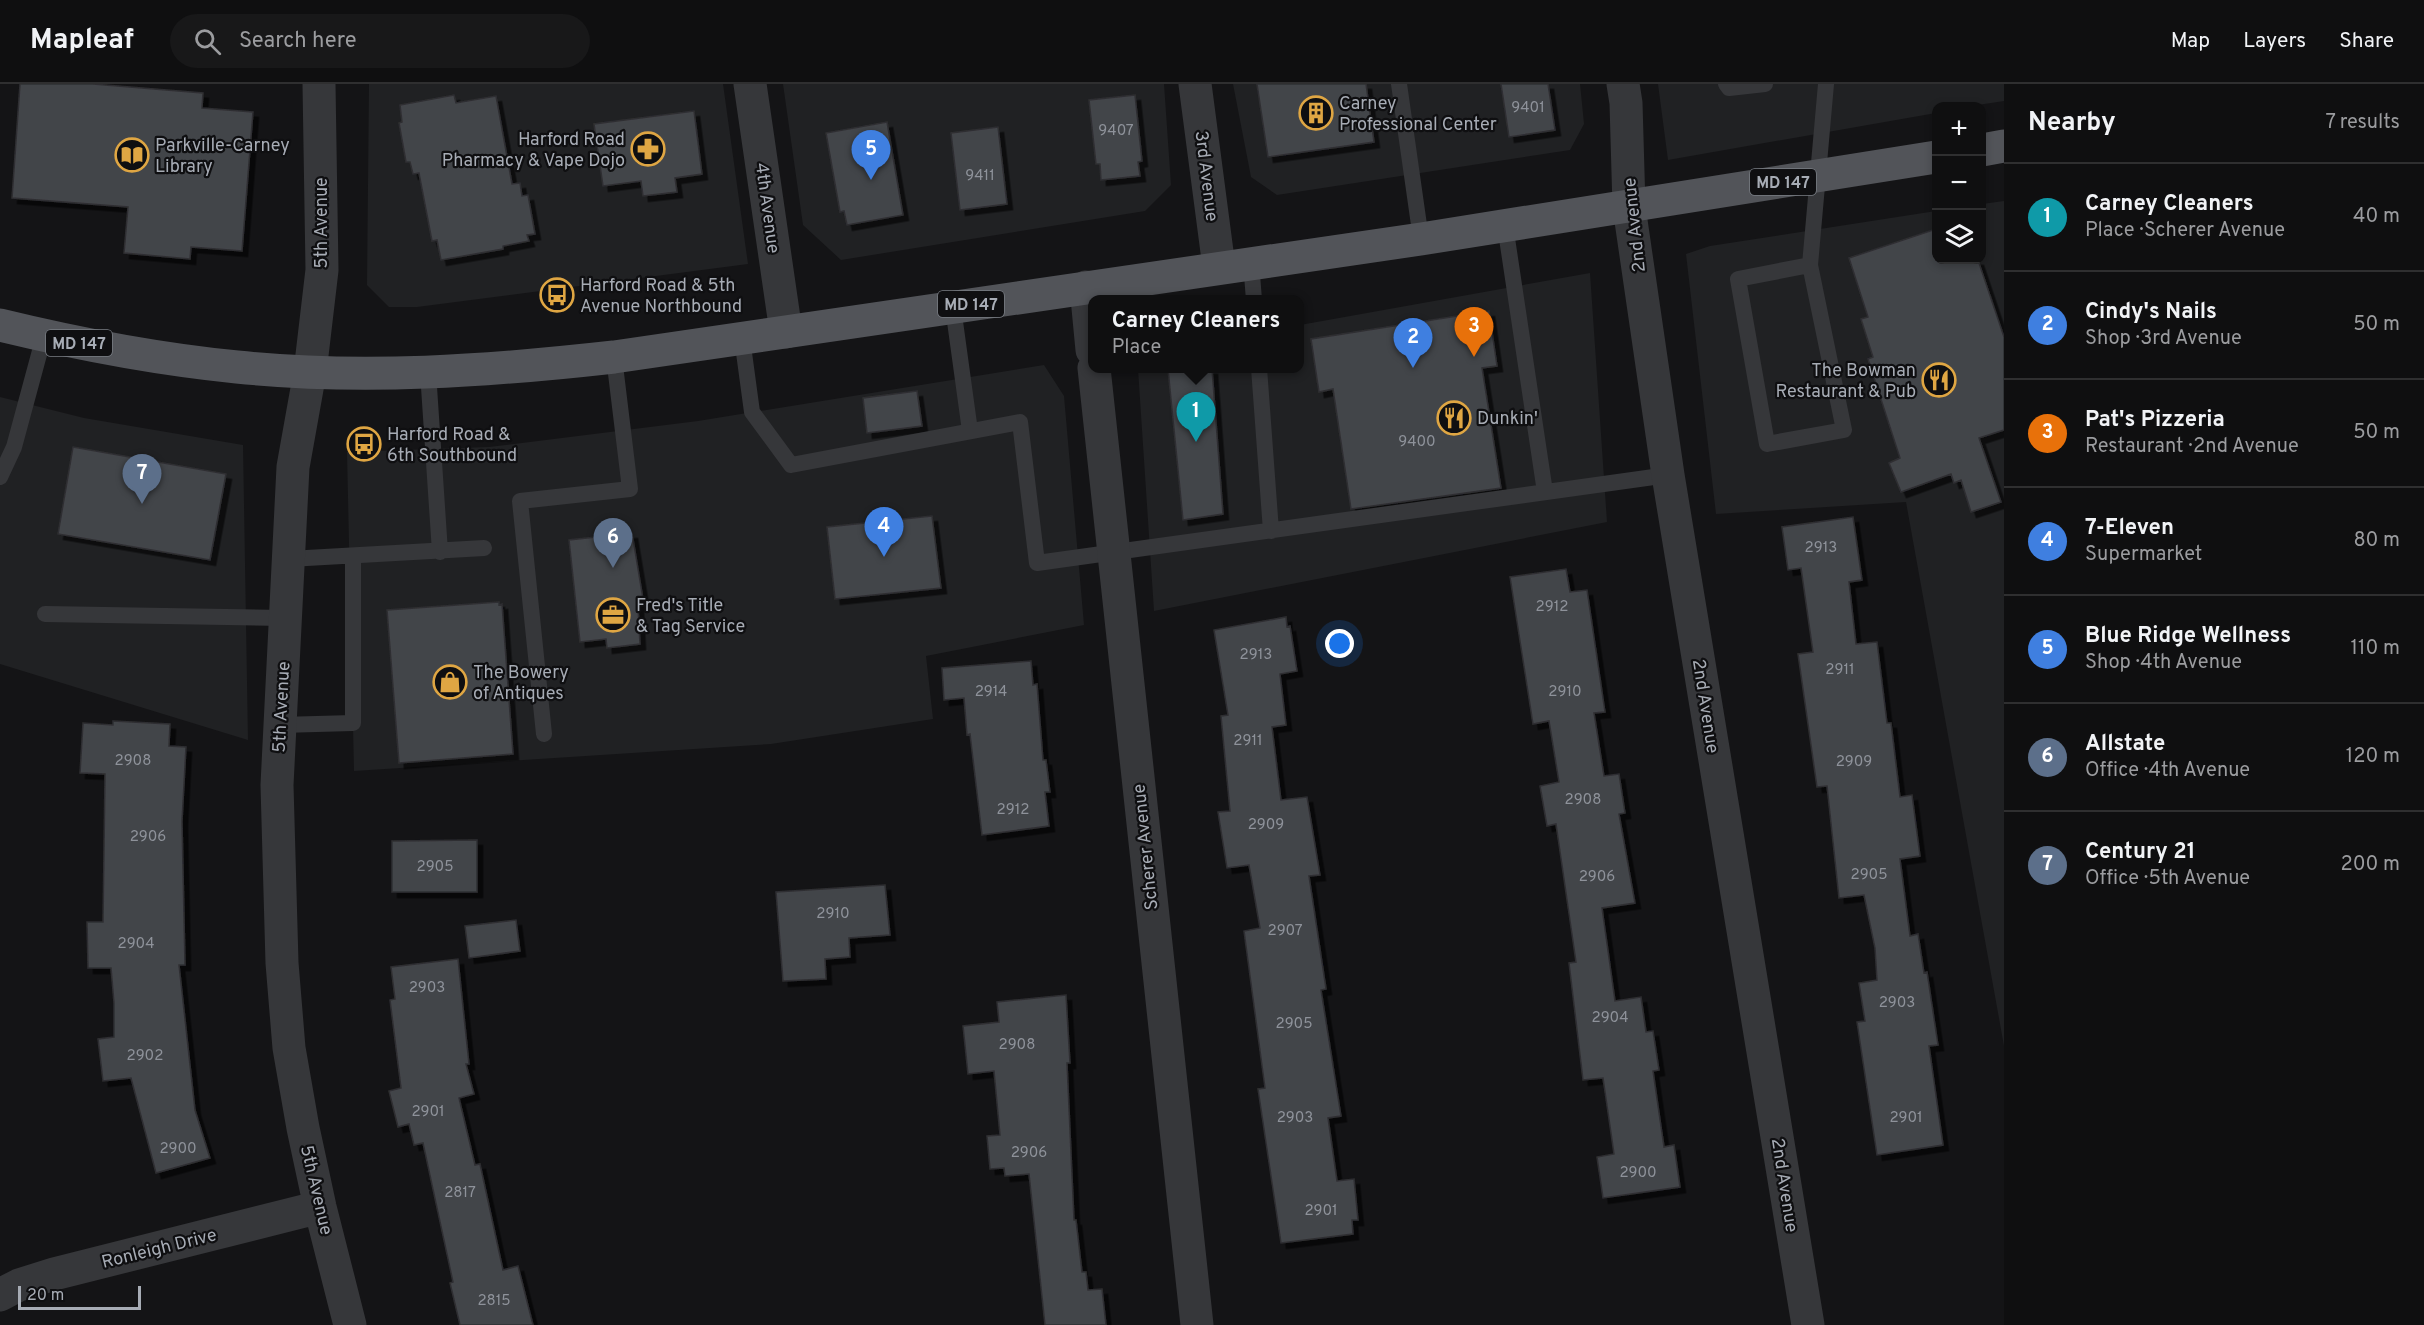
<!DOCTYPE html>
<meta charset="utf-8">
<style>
body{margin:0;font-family:Overpass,sans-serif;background:#181819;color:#f1f3f6}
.controls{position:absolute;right:18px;top:18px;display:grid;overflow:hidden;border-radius:12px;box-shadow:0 3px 9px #0003}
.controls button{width:54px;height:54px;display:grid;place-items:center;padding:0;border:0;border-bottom:2px solid #2f2f30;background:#0f0f10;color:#f1f3f6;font:30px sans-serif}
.scale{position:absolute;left:18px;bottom:15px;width:123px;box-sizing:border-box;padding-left:6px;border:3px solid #a7acb5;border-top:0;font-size:16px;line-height:21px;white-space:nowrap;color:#a7acb5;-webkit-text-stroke:4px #0f0f11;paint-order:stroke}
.you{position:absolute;left:1340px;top:560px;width:21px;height:21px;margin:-15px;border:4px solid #fff;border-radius:50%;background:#1a73e8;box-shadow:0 0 0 9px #1a73e833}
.badge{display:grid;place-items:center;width:39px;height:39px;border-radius:50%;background:#0f766e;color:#fff;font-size:20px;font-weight:700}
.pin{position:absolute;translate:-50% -50px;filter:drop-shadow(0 2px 3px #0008)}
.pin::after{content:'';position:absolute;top:32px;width:21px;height:18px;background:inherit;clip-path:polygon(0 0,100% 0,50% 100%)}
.popup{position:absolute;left:1088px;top:211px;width:216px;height:78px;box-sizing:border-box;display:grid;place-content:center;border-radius:12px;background:#0f0f10;filter:drop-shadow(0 2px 4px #0005);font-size:20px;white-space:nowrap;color:#9b9c9f}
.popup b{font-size:22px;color:#f1f3f6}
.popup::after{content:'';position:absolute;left:50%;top:100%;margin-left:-12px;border:12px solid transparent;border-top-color:#0f0f10}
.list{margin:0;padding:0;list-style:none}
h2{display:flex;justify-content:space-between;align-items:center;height:78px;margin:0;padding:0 24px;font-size:26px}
h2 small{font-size:20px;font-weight:400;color:#9b9c9f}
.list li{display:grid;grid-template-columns:39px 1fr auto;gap:18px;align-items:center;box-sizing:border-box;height:108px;padding:0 24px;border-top:2px solid #2f2f30}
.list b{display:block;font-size:22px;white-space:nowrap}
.list p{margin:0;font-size:20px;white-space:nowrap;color:#9b9c9f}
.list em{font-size:20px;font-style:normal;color:#9b9c9f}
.icon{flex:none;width:33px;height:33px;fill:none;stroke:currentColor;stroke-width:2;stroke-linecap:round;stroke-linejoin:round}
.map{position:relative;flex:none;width:2004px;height:1241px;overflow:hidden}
header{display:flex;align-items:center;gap:36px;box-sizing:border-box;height:84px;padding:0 30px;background:#0f0f10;border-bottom:2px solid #2f2f30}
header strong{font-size:28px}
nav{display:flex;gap:33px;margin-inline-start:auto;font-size:21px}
.search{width:420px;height:54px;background:#181819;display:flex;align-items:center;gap:15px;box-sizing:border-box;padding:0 21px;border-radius:33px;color:#9b9c9f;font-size:22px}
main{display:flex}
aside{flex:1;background:#0f0f10}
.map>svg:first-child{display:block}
.built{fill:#202123}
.building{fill:#434449;stroke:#2f2f32;stroke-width:1.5;filter:url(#shadow)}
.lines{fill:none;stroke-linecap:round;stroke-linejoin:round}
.lane{stroke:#36373a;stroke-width:16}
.street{stroke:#36373a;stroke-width:33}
.primary{stroke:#525459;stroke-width:33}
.labels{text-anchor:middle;stroke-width:4.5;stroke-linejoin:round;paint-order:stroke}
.number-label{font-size:15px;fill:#8e929a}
.shield{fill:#0f0f11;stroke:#797d84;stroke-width:1.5}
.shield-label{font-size:16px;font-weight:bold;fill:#a7acb5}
.poi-label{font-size:18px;fill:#a7acb5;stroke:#0f0f11;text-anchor:start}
.street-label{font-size:18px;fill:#a7acb5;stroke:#0f0f11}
</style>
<header>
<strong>Mapleaf</strong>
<div class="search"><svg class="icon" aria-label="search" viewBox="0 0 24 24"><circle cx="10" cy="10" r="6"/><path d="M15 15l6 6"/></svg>Search here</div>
<nav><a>Map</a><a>Layers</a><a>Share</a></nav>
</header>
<main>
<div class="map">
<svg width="2004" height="1241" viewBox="0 0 2004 1241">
<defs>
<filter id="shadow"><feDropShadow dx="5.5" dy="5.5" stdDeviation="0" flood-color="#0009"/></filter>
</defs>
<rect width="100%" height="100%" fill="#141416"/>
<path class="built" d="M 369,0 L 723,0 L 748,180 L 417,223 L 389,223 L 367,201 Z
M 783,0 L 1164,0 L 1171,101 L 1145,127 L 841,176 L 803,141 Z
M 1233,0 L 1580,0 L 1584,40 L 1570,66 L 1277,111 L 1251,93 Z
M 1658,0 L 2004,0 L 2004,17 L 1971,22 L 1936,22 L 1936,29 L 1668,76 Z
M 2004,117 L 2004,962 L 1906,418 L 1716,430 L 1686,170 L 1710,162 L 1936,127 L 1936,176 L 1982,176 L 1982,120 Z
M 1590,189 L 1607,438 L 1154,527 L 1138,285 L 1300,284 L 1300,241 Z
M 1044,281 L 1064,312 L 1084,541 L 926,572 L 933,635 L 771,660 L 354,687 L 347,368 L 489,363 L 698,337 Z
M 0,313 L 84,334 L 243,361 L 248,656 L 0,580 Z"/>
<path class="building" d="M 20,0 L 93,0 L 203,9 L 202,24 L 253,28 L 242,167 L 191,163 L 190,175 L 124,169 L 128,123 L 12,114 Z
M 1257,0 L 1366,0 L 1374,58 L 1268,73 Z
M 1501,0 L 1548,0 L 1555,46 L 1509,53 Z
M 454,11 L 456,19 L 496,12 L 512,100 L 520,99 L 522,112 L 528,111 L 535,150 L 527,151 L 529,157 L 503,162 L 503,165 L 441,176 L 437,156 L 432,157 L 419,89 L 413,90 L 410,78 L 406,78 L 399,39 L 402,38 L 400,21 Z
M 1135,11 L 1142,77 L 1138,78 L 1140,92 L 1101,96 L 1100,80 L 1096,80 L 1089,16 Z
M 694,27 L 702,90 L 675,94 L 677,108 L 643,112 L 641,97 L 603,102 L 594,40 Z
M 887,38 L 903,131 L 847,141 L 844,127 L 840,128 L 826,49 Z
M 998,43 L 1007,120 L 960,126 L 951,49 Z
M 1936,145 L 1936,176 L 1978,176 L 2004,253 L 2004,346 L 1979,354 L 2001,418 L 1971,428 L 1961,396 L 1954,399 L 1951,390 L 1901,408 L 1889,379 L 1900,374 L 1868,275 L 1873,273 L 1861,235 L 1868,233 L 1849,174 Z
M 1489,227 L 1497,282 L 1482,284 L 1501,404 L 1351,425 L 1333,305 L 1319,308 L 1311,255 Z
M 1168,285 L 1212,285 L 1223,430 L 1183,436 Z
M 917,307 L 922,342 L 867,349 L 863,314 Z
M 73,363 L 226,390 L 210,476 L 58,450 Z
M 932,432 L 941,504 L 835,515 L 827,443 Z
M 1853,433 L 1862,496 L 1849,498 L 1856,560 L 1877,558 L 1887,639 L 1891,639 L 1900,713 L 1912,711 L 1920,772 L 1900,775 L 1910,852 L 1918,850 L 1924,889 L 1927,888 L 1938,961 L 1929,962 L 1943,1061 L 1877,1071 L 1857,938 L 1865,937 L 1859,899 L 1877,896 L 1875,864 L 1864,811 L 1839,814 L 1827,702 L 1817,703 L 1798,570 L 1813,568 L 1801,484 L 1788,486 L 1782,443 Z
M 632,449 L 644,521 L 638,522 L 640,560 L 607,564 L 606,555 L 580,558 L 569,456 Z
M 1566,485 L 1570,508 L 1587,506 L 1605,628 L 1594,629 L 1604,692 L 1619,690 L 1625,729 L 1619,730 L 1635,819 L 1602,824 L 1615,917 L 1641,913 L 1646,948 L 1653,947 L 1659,986 L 1653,987 L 1664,1063 L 1674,1061 L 1680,1103 L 1603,1114 L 1597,1073 L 1614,1070 L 1603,994 L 1583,996 L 1569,879 L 1576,878 L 1556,740 L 1547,742 L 1540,702 L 1559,698 L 1549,637 L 1533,640 L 1510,493 Z
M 499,518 L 499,521 L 502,520 L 513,670 L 399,679 L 387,526 Z
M 1286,533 L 1287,543 L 1290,542 L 1297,587 L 1280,590 L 1286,641 L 1272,643 L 1281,716 L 1307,713 L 1320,791 L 1309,792 L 1326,905 L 1321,906 L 1341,1032 L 1328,1034 L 1337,1097 L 1354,1095 L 1358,1136 L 1352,1136 L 1353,1150 L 1281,1159 L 1258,1005 L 1265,1004 L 1244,847 L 1260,844 L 1249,781 L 1227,784 L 1218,728 L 1230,727 L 1221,632 L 1228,631 L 1214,546 Z
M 1031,577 L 1033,601 L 1037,600 L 1043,676 L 1046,676 L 1050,708 L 1045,708 L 1049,742 L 982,751 L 970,650 L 967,651 L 964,614 L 944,616 L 942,584 Z
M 113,637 L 170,640 L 169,662 L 186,663 L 182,737 L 185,881 L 179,881 L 195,1026 L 210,1074 L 156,1089 L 131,994 L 103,997 L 98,955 L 114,953 L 114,919 L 111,884 L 88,884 L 87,838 L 103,838 L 105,690 L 80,689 L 83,639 L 113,641 Z
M 477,756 L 477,808 L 392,808 L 392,757 Z
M 885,801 L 890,851 L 849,854 L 850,873 L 825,875 L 826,895 L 783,897 L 776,808 Z
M 516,836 L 520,867 L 469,874 L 465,842 Z
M 458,875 L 469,980 L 466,980 L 474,1010 L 459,1014 L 475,1081 L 480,1080 L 503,1186 L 518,1182 L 533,1241 L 460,1241 L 450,1199 L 453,1198 L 423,1059 L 414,1061 L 409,1040 L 398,1043 L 389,1007 L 401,1004 L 390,916 L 395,915 L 391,883 Z
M 1066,911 L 1070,979 L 1067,979 L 1074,1136 L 1076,1136 L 1082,1188 L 1086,1188 L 1088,1206 L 1102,1205 L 1106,1241 L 1045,1241 L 1029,1090 L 1005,1092 L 1004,1084 L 990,1085 L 987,1052 L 1000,1051 L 994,987 L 968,990 L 963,942 L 999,938 L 997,918 Z"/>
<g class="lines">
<path class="lane" d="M 1399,0 L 1421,155
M 1726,0 L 1729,4 L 1765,0
M 1505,141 L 1545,408
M 1251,178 L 1254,216
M 1810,181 L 1738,195 L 1767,360 L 1844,346 L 1810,181 L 1826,0
M 953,223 L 970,347
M 742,254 L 752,328 L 791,381 L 1020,338 L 1037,479 L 1668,391
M 1259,284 L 1271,447
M 428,288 L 440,468
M 0,393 L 14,363 L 44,252
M 289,475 L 484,464
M 45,530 L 285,534
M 280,641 L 353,639 L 353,472
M 544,650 L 520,417 L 630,405 L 614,273"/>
<path class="street" d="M 319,0 L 322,186 L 310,288 L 293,383 L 277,701 L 282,879 L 289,964 L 303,1044 L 320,1123 L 350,1241
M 750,0 L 786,248
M 1195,0 L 1219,183
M 1623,0 L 1626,19 L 1629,123 L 1668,391 L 1808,1241
M 1086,203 L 1092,266
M 1094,284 L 1197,1241
M 0,1211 L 19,1201 L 54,1190 L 320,1123"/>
<path class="primary" d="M 1982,66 L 2004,62
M 0,241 C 78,260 157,275 237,283 C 362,296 489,287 614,273 L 1421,155 L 1936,73"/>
</g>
<defs>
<g id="building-ring" transform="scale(1.725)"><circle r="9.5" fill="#0f0f11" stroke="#dfa643" stroke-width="1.5"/><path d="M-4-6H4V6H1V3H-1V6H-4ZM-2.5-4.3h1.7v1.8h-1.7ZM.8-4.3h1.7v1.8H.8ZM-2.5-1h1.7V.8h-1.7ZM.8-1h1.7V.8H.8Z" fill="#dfa643"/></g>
<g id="pharmacy-ring" transform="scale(1.725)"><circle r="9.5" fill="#0f0f11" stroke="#dfa643" stroke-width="1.5"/><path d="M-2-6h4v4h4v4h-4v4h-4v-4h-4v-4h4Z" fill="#dfa643"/></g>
<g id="library-ring" transform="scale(1.725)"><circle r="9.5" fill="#0f0f11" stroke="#dfa643" stroke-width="1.5"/><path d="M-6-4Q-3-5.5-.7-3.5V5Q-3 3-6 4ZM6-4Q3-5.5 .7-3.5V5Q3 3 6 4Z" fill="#dfa643"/></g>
<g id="bus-ring" transform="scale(1.725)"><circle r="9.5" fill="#0f0f11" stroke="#dfa643" stroke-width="1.5"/><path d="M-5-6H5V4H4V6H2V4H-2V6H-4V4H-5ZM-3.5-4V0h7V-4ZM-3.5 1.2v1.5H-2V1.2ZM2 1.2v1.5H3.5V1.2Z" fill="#dfa643"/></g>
<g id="restaurant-ring" transform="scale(1.725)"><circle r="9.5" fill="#0f0f11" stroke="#dfa643" stroke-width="1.5"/><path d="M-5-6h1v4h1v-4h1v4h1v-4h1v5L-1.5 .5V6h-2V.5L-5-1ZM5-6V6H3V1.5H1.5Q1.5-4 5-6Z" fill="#dfa643"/></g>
<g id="office-ring" transform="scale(1.725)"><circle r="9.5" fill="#0f0f11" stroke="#dfa643" stroke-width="1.5"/><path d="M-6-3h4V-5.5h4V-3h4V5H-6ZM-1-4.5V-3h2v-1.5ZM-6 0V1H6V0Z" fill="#dfa643"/></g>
<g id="shop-ring" transform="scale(1.725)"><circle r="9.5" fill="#0f0f11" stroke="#dfa643" stroke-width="1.5"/><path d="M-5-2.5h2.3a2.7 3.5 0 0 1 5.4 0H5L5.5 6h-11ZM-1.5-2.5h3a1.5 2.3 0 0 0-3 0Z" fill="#dfa643"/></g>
</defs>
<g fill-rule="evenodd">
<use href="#building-ring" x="1316" y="29"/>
<use href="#pharmacy-ring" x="648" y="65"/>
<use href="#library-ring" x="132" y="71"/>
<use href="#bus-ring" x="557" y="211"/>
<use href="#restaurant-ring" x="1939" y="296"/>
<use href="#restaurant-ring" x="1454" y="334"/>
<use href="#bus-ring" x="364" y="360"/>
<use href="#office-ring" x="613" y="531"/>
<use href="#shop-ring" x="450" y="598"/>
</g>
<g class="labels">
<g class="number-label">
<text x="1528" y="28">9401</text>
<text x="1116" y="51">9407</text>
<text x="980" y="96">9411</text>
<text x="1417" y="362">9400</text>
<text x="1821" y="468">2913</text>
<text x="1552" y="527">2912</text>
<text x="1256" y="575">2913</text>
<text x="1840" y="590">2911</text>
<text x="991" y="612">2914</text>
<text x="1565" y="612">2910</text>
<text x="1248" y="661">2911</text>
<text x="133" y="681">2908</text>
<text x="1854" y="682">2909</text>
<text x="1583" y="720">2908</text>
<text x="1013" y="730">2912</text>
<text x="1266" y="745">2909</text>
<text x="148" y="757">2906</text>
<text x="435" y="787">2905</text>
<text x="1869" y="795">2905</text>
<text x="1597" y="797">2906</text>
<text x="833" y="834">2910</text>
<text x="1285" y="851">2907</text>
<text x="136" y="864">2904</text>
<text x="427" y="908">2903</text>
<text x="1897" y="923">2903</text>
<text x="1610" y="938">2904</text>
<text x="1294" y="944">2905</text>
<text x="1017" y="965">2908</text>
<text x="145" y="976">2902</text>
<text x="428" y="1032">2901</text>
<text x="1295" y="1038">2903</text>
<text x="1906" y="1038">2901</text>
<text x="178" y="1069">2900</text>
<text x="1029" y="1073">2906</text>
<text x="1638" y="1093">2900</text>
<text x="460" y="1113">2817</text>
<text x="1321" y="1131">2901</text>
<text x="494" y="1221">2815</text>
</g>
<g class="shield">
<rect x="1750" y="85" width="66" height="26" rx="4.5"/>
<rect x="938" y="207" width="66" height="26" rx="4.5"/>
<rect x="46" y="246" width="66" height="26" rx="4.5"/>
</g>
<g class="shield-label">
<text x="1783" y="104">MD 147</text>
<text x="971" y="226">MD 147</text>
<text x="79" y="265">MD 147</text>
</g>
<g class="poi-label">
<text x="1339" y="25">Carney<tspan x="1339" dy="21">Professional Center</tspan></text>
<text x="625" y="61" text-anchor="end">Harford Road<tspan x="625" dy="21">Pharmacy &amp; Vape Dojo</tspan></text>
<text x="155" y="67">Parkville-Carney<tspan x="155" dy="21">Library</tspan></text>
<text x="580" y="207">Harford Road &amp; 5th<tspan x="580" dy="21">Avenue Northbound</tspan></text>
<text x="1916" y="292" text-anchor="end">The Bowman<tspan x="1916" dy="21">Restaurant &amp; Pub</tspan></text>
<text x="1477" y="340">Dunkin'</text>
<text x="387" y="356">Harford Road &amp;<tspan x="387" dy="21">6th Southbound</tspan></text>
<text x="636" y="527">Fred's Title<tspan x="636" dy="21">&amp; Tag Service</tspan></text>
<text x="473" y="594">The Bowery<tspan x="473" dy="21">of Antiques</tspan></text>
</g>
<g class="street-label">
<text transform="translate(1207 92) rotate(83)" y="6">3rd Avenue</text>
<text transform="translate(768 124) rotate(82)" y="6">4th Avenue</text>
<text transform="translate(321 139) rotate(-90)" y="6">5th Avenue</text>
<text transform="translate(1634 141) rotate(-96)" y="6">2nd Avenue</text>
<text transform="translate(1706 622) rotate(81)" y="6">2nd Avenue</text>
<text transform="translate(281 623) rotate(-87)" y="6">5th Avenue</text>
<text transform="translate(1145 763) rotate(-96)" y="6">Scherer Avenue</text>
<text transform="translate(1785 1101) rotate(81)" y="6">2nd Avenue</text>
<text transform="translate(317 1106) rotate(77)" y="6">5th Avenue</text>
<text transform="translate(159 1164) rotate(-14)" y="6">Ronleigh Drive</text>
</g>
</g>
</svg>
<div class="controls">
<button>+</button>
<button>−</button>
<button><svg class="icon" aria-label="layers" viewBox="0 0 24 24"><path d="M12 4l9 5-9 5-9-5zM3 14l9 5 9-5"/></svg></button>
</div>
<div class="scale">20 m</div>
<div class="you"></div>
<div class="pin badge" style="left:1196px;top:358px;background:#0f9aa8">1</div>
<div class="popup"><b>Carney Cleaners</b>Place</div>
<div class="pin badge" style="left:1413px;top:284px;background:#3f7fe0">2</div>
<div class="pin badge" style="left:1474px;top:273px;background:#e8710a">3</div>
<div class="pin badge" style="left:884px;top:473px;background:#3f7fe0">4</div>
<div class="pin badge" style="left:871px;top:96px;background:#3f7fe0">5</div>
<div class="pin badge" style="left:613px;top:484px;background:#5c6f8a">6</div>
<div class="pin badge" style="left:142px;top:420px;background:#5c6f8a">7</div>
</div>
<aside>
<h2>Nearby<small>7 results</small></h2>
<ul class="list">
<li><span class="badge" style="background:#0f9aa8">1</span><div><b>Carney Cleaners</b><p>Place · Scherer Avenue</p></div><em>40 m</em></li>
<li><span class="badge" style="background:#3f7fe0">2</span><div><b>Cindy's Nails</b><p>Shop · 3rd Avenue</p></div><em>50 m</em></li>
<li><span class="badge" style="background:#e8710a">3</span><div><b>Pat's Pizzeria</b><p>Restaurant · 2nd Avenue</p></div><em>50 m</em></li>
<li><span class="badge" style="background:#3f7fe0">4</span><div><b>7-Eleven</b><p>Supermarket</p></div><em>80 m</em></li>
<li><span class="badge" style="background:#3f7fe0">5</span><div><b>Blue Ridge Wellness</b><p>Shop · 4th Avenue</p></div><em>110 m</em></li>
<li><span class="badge" style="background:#5c6f8a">6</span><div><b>Allstate</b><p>Office · 4th Avenue</p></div><em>120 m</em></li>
<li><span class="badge" style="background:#5c6f8a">7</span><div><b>Century 21</b><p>Office · 5th Avenue</p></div><em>200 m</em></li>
</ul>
</aside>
</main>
